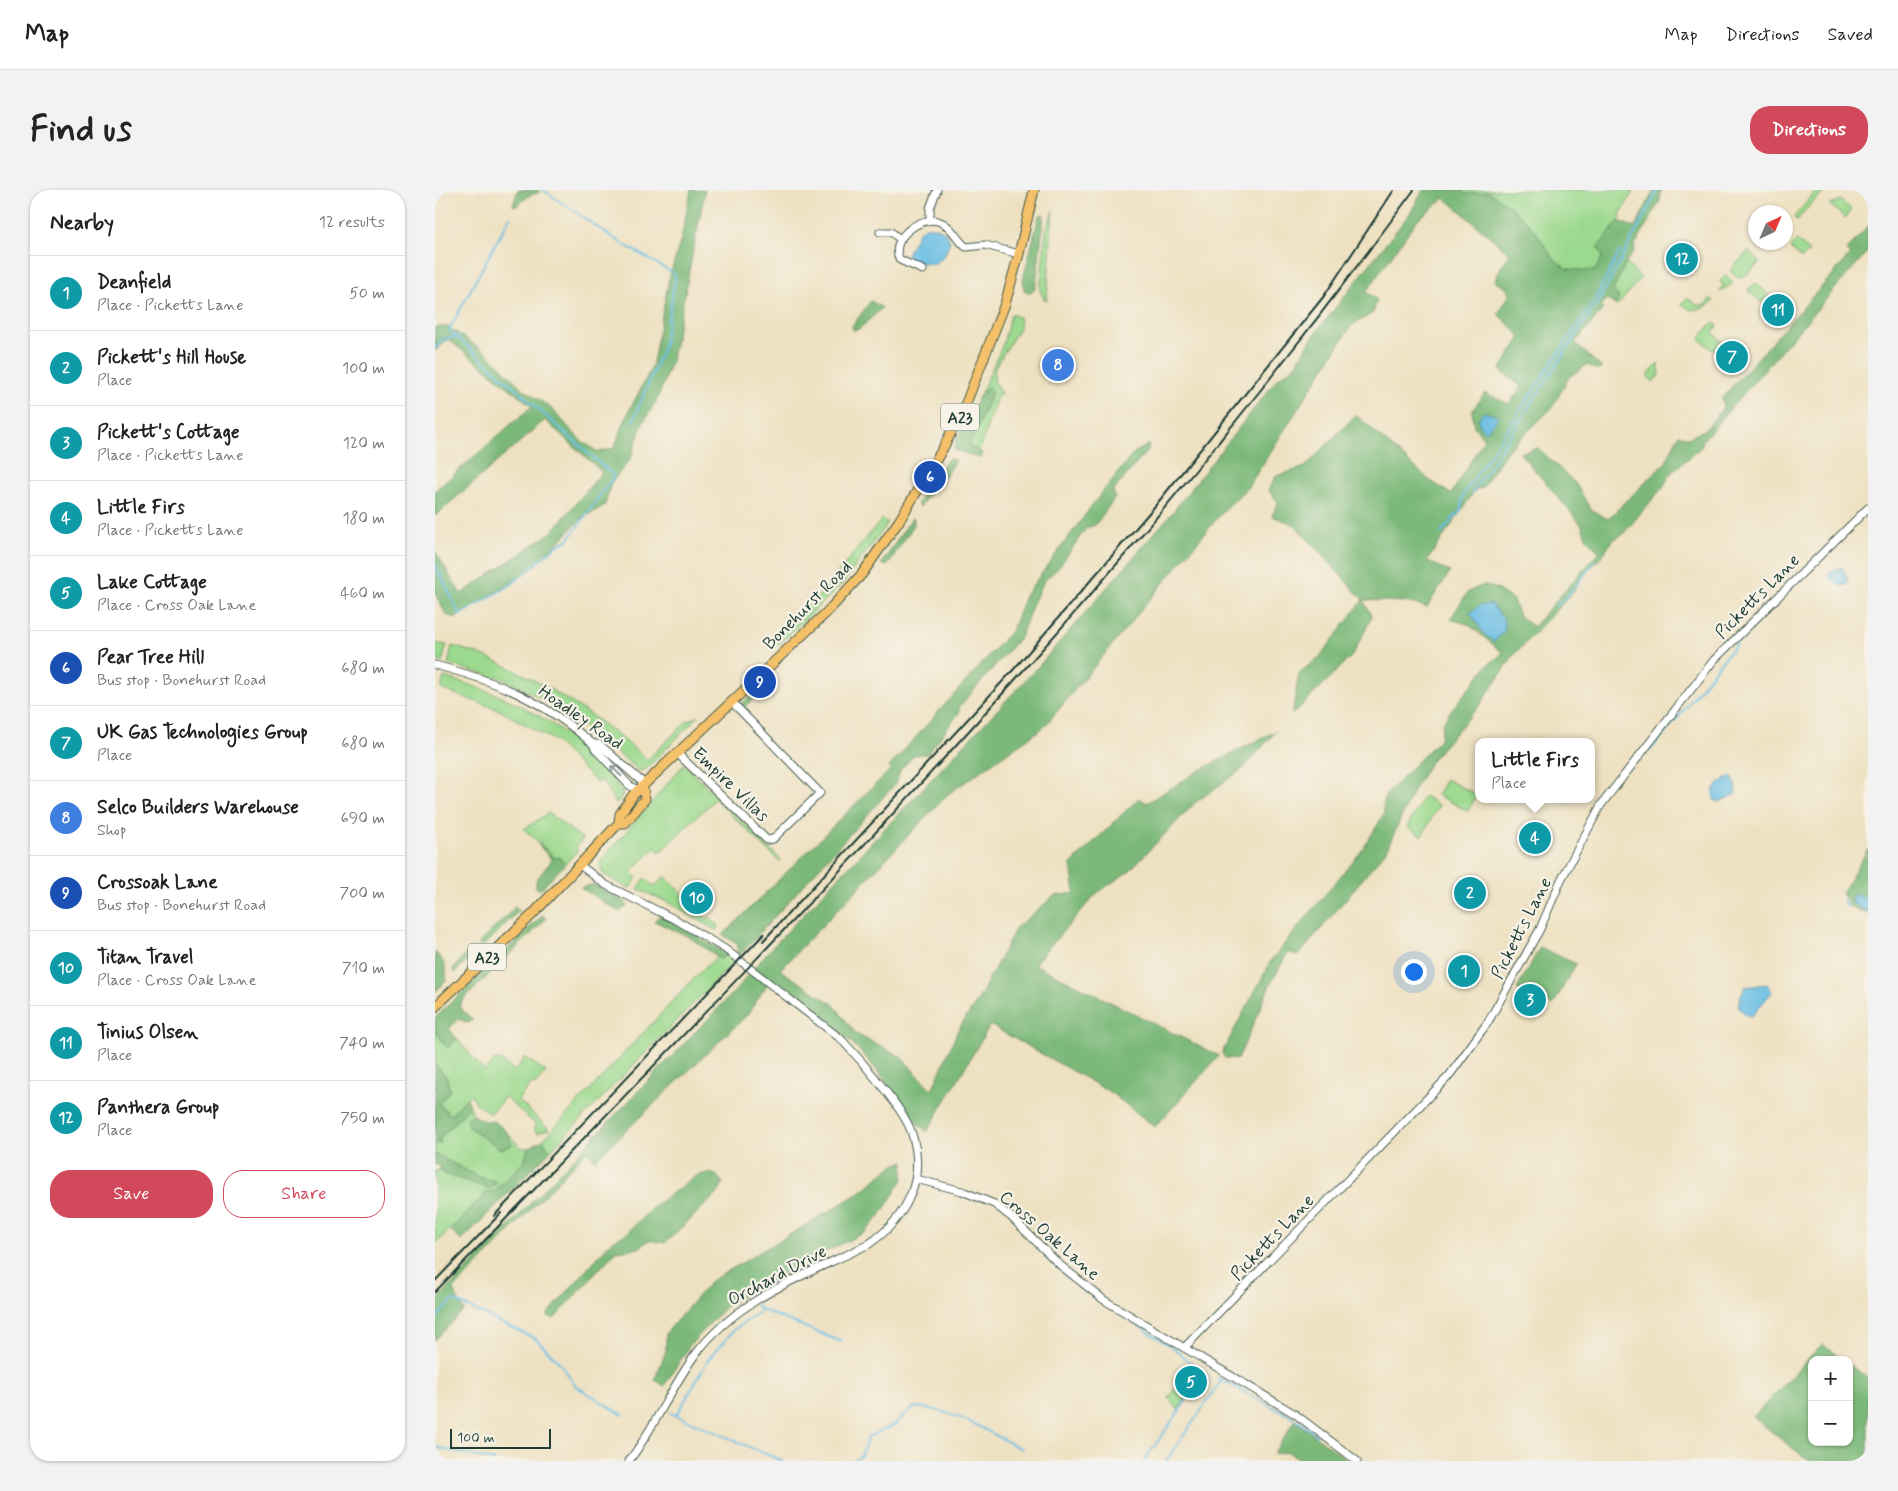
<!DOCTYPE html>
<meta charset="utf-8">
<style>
body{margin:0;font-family:Mynerve,sans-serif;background:#f2f2f2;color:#222}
.controls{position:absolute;right:15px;bottom:15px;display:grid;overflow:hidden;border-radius:10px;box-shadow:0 1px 4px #0004}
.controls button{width:45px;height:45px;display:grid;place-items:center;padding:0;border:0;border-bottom:1px solid #e0e0e0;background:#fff;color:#222;font:25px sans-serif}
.compass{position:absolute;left:1313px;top:15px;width:45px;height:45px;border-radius:50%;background:#fff;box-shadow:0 1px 4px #0004;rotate:44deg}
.scale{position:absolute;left:15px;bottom:12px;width:101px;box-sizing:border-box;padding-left:5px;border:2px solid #1f3d34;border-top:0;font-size:14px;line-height:18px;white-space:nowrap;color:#1f3d34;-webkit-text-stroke:4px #f7f3e8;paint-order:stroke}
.you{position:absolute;left:978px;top:781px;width:18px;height:18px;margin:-12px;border:4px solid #fff;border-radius:50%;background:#1a73e8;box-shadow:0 0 0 8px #1a73e833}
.badge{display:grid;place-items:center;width:32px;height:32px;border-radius:50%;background:#d1495b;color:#fff;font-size:16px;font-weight:700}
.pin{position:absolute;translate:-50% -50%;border:2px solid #fff;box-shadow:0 1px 5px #0006}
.popup{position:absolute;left:1040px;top:548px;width:120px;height:65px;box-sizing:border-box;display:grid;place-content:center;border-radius:10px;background:#fff;filter:drop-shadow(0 1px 4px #0005);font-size:16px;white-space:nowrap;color:#767676}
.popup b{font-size:19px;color:#222}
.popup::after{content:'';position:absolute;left:50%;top:100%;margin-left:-10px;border:10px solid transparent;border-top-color:#fff}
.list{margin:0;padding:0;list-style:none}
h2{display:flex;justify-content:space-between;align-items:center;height:65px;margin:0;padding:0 20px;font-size:21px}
h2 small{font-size:16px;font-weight:400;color:#767676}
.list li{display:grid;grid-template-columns:32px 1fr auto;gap:15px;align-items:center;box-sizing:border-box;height:75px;padding:0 20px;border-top:1px solid #e0e0e0}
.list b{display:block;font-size:19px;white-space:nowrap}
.list p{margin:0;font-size:16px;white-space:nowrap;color:#767676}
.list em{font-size:16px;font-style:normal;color:#767676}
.actions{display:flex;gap:10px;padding:15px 20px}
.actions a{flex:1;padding:11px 0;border:1px solid #d1495b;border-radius:20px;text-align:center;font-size:18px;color:#d1495b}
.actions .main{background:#d1495b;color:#fff}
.map{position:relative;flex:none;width:1433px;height:1271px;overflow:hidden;border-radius:20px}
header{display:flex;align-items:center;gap:30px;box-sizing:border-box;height:70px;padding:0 25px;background:#fff;border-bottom:1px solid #e0e0e0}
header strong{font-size:24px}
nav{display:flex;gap:28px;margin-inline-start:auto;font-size:18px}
.intro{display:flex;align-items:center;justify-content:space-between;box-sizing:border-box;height:120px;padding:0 30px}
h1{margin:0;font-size:35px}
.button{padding:12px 22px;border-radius:20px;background:#d1495b;color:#fff;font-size:18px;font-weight:700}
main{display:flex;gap:30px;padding:0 30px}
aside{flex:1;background:#fff;border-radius:20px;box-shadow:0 1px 4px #0004}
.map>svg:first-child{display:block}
.green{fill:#9bd98e;stroke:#5d8b61;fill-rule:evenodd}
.forest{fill:#7cb979;stroke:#4e7b56}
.water{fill:#67bde4;stroke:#437d8c}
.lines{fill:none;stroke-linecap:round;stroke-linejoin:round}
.stream{stroke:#67bde4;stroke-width:2}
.minor-casing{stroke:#3e5649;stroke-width:9}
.major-casing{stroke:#3e5649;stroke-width:11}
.minor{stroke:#fff;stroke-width:7}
.major{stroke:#f4c16a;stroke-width:9}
.rail{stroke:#1f3d34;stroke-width:2}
.oneway{stroke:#8f9e9a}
.labels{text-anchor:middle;stroke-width:4.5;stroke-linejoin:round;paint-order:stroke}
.shield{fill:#f7f3e8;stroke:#60746a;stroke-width:1}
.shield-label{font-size:16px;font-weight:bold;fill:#1f3d34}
.street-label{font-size:18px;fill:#1f3d34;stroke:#f7f3e8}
</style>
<header>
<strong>Map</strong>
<nav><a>Map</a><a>Directions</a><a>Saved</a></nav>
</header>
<div class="intro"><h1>Find us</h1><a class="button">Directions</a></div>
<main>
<aside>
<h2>Nearby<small>12 results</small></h2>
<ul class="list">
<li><span class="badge" style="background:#0f9aa8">1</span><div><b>Deanfield</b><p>Place · Picketts Lane</p></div><em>50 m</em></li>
<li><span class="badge" style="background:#0f9aa8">2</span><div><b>Pickett's Hill House</b><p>Place</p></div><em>100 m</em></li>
<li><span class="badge" style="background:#0f9aa8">3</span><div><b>Pickett's Cottage</b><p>Place · Picketts Lane</p></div><em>120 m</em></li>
<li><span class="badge" style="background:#0f9aa8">4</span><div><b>Little Firs</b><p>Place · Picketts Lane</p></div><em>180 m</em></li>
<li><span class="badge" style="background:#0f9aa8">5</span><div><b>Lake Cottage</b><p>Place · Cross Oak Lane</p></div><em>460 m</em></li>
<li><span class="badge" style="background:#1a4fb4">6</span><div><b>Pear Tree Hill</b><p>Bus stop · Bonehurst Road</p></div><em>680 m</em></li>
<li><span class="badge" style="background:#0f9aa8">7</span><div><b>UK Gas Technologies Group</b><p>Place</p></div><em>680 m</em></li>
<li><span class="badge" style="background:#3f7fe0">8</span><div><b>Selco Builders Warehouse</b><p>Shop</p></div><em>690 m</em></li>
<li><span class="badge" style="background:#1a4fb4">9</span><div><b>Crossoak Lane</b><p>Bus stop · Bonehurst Road</p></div><em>700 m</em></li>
<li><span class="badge" style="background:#0f9aa8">10</span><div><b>Titan Travel</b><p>Place · Cross Oak Lane</p></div><em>710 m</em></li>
<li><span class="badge" style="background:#0f9aa8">11</span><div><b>Tinius Olsen</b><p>Place</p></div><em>740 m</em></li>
<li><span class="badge" style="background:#0f9aa8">12</span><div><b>Panthera Group</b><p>Place</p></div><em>750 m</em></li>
</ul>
<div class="actions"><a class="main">Save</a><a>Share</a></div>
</aside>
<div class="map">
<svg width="1433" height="1271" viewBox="0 0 1433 1271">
<rect width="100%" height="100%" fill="#f7f3e8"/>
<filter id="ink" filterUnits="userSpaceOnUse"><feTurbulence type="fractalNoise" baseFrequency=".02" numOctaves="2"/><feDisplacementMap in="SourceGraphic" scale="10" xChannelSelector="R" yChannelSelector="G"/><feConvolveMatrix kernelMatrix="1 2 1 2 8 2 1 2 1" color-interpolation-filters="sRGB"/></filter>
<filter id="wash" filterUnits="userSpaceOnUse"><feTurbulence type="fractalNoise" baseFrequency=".0096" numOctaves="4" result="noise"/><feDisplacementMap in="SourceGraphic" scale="20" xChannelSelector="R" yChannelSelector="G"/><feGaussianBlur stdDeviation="1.12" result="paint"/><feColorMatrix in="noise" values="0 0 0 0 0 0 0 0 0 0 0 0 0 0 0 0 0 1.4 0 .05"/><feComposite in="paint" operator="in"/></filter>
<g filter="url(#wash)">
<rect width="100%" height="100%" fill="#eee1c1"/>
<path class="green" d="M 1026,0 L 1199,0 L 1185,25 L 1187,27 L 1184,31 L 1164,57 L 1168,66 L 1160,81 L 1131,79 L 1117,67 L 1101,42 L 1053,2 L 1030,4 Z
M 1382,0 L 1396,0 C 1381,6 1371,19 1362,31 L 1359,27 Z
M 1405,10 L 1417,20 L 1410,28 L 1395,15 Z
M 618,20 L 612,110 L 609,109 L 605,100 L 611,41 Z
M 1362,50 L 1374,61 L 1367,69 L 1355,58 Z
M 1313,61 L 1325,72 L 1312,85 L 1303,88 L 1295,81 Z
M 1191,73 L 1206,88 L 1182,116 L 1180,115 L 1184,108 L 1178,100 Z
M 1291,85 L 1298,93 L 1285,102 L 1288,95 L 1285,91 Z
M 1321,93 L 1334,105 L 1327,113 L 1312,100 Z
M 1252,108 L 1262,115 L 1270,115 L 1276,108 L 1279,111 L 1269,118 L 1256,120 L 1247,114 Z
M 576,124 L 584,127 L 585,137 L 560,177 L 559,191 L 567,205 L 563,204 L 544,261 L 534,256 L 557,202 L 546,203 L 568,154 Z
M 1278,132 L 1283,136 L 1278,142 L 1287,151 L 1278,161 L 1264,148 Z
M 1223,174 L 1225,184 L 1218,192 L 1212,186 Z
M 447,329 L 453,333 L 407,394 L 343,455 L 337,453 L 386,403 Z
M 0,453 L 12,455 L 7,472 L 0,470 Z
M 17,456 C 78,471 166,526 212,570 L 252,531 L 264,526 L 210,580 L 204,581 C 162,544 115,509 61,486 L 59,492 L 53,485 L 13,474 Z
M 9,487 C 81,507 142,539 187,601 L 187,606 L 181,614 L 167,590 L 162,593 L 120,551 L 64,520 L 6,499 Z
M 249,574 L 346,670 L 345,672 L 280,609 L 225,662 L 220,658 L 196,681 L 202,687 L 197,696 L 193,698 L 168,684 L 165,672 Z
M 1011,589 L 1042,605 L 1033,621 L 1002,605 Z
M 989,606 L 1004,615 L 987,646 L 972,637 Z
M 113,623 L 148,649 L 141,658 L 143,660 L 130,674 L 124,667 L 120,668 L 89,639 Z
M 230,686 L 272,729 L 275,727 L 284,736 L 281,740 L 232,712 L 203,699 L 210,688 L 219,697 Z
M 292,764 L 300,771 L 115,961 L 108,950 L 266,781 L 282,767 L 286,769 Z
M 0,840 L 11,856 L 14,857 L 22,849 L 49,881 L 59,871 L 65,870 L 80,881 L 90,867 L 111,882 L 100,895 L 97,893 L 83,910 L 114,939 L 103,943 L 99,940 L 100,934 L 70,907 L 55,924 L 41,913 L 36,904 L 15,925 L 4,913 L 12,888 L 0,874 Z
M 35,917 L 38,925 L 32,929 L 33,936 L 65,959 L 76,955 L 71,941 L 85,957 L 93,958 L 90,971 L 58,1002 L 52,1002 L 0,1055 L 0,981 L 5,980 L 10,984 L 55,999 L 60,991 L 44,987 L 0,964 L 0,952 L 5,954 L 6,947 Z
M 754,1178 L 766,1187 L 743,1220 L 734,1208 ZM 756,1184 L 763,1189 L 755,1200 L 749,1195 Z"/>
<path class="forest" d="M 83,0 L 105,0 L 103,3 L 95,5 L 81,16 L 78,15 Z
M 256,0 L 270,0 L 237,169 L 223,208 L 207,235 L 195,270 L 176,293 L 170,315 L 145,330 L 97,379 L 21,428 L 11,425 L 0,403 L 0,361 L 26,404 L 117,342 L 167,282 L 110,230 L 0,326 L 0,301 L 97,216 L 13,149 L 0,161 L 0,137 L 13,137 L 53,164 L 87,198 L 116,218 L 145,250 L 163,262 L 179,258 L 195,219 L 217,177 L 234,89 L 246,49 Z
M 988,0 L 1026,0 L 1030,4 L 1053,2 L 1078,18 L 1101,42 L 1117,67 L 1131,79 L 1160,81 L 1168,66 L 1163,57 L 1184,31 L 1200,38 L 1219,0 L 1226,0 L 1225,11 L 1200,55 L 1199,62 L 1191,73 L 1178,100 L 1184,108 L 1180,115 L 1172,109 L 1166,116 L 1168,119 L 1140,153 L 1167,178 L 1163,180 L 1152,175 L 1134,187 L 1117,218 L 1072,261 L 1047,298 L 1041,299 L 992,371 L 1015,382 L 992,417 L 970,412 L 928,410 L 937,427 L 917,466 L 857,525 L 864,483 L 884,468 L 928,410 L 859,334 L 837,326 L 843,312 L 833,300 L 841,286 L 870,277 L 921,225 L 994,290 L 1016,304 L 1049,249 L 1039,236 L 1037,221 L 1050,203 L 1074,214 L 1087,197 L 1065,180 L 1086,147 L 1063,124 L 1075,104 L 1071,98 L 1060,91 L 1066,77 L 1075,64 L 1010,8 L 982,30 L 931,102 L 942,110 L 938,123 L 916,136 L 813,297 L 789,320 L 609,537 L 513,604 L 345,780 L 399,815 L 421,844 L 465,866 L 497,900 L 524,838 L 544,808 L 581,738 L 619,706 L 640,703 L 636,674 L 704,608 L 712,613 L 765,580 L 841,541 L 810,577 L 761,612 L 694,681 L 662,703 L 599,774 L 784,866 L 720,937 L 675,902 L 555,835 L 492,942 C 468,922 454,894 434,871 C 406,838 369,815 335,790 L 313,824 L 160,970 L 152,961 L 18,1100 L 29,1120 L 0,1150 L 0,1112 L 300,801 L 331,764 L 602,478 L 737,323 L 843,188 L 859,177 L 879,145 L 976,22 Z
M 608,24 L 609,26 L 601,94 L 598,101 L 594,103 L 589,100 L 588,90 L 604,26 Z
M 1433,36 L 1433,61 L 1268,250 L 1266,257 L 1236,283 L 1228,297 L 1188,344 L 1178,350 L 1167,366 L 1148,386 L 1139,401 L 1078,466 L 1045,515 L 998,568 L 979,599 L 951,661 L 863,766 L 853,762 L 836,793 L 803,869 L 790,868 L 787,863 L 837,769 L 928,659 L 949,624 L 948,618 L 951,604 L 1005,549 L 1008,533 L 1018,518 L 1052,476 L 1068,463 L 1033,434 L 1015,429 L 1033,402 L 1049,395 L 1062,399 L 1078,410 L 1084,426 L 1098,437 L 1164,362 L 1152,349 L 1146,334 L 1085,263 L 1103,258 L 1141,294 L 1156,320 L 1173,329 L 1231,272 L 1244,244 L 1254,248 L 1271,239 L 1288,218 L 1287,208 L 1415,65 L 1412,60 Z
M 436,111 L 447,118 L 424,139 L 418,140 L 417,136 Z
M 553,198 L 557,202 L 534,256 L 547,263 L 545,268 L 520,260 L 521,249 L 546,203 Z
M 714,254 L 713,260 L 678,301 L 680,308 L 660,335 L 651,338 L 625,376 L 609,391 L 598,413 L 586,446 L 524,517 L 524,523 L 492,564 L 479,565 L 465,580 L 462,592 L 305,765 L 302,762 L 303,755 L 288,745 L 455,580 L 454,577 L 577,440 L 590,406 L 665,305 L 699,263 Z
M 514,268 L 521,271 L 500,301 L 496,301 L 485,317 L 482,314 Z
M 477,328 L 479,329 L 479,335 L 452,376 L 446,374 Z
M 327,496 L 329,498 L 308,519 L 305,515 Z
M 102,653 L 119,668 L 123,667 L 130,674 L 106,699 L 101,698 L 101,690 L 117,670 Z
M 1433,659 L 1433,724 L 1416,717 L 1407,703 Z
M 158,694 L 190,712 L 192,716 L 185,722 L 146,698 Z
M 80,717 L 84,721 L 48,756 L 43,754 Z
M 108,725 L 111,729 L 27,811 L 24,817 L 38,830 L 33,833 L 23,829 L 14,839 L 22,849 L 14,857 L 11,856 L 0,840 L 0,828 Z
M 224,726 L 235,730 L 292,764 L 286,769 L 254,747 L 219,731 Z
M 1105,757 L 1141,774 L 1118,815 L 1082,799 Z
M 36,758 L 43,761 L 19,783 L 18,779 Z
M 0,762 C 9,771 12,777 11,791 L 0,802 Z
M 0,874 L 12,888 L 15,901 L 4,913 L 15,925 L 32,908 L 35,917 L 6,946 L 5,954 L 0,952 Z
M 38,925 L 51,932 L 59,931 L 71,941 L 77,955 L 65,959 L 33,936 L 32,929 Z
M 108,950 L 115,961 L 26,1051 L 16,1040 L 52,1002 L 58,1002 L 90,971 L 93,958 Z
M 0,964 L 44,987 L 61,991 L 61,994 L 55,999 L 10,984 L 5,980 L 5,975 L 0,975 Z
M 469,971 L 468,989 L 444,1027 L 430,1042 L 331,1092 L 291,1116 L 255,1155 L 229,1196 L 220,1189 L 231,1161 L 231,1143 L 276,1091 L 376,1032 L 424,1003 L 457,976 Z
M 273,983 L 281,985 L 288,993 L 283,1003 L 230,1053 L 214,1050 L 204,1058 L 181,1061 L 119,1129 L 112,1125 L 176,1052 L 191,1044 L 218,1017 L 261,986 Z
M 1387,1154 L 1408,1170 L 1377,1170 L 1377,1252 L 1414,1252 L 1414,1174 L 1433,1188 L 1433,1271 L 1374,1271 L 1318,1227 Z
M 860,1231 L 910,1268 L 908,1271 L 869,1271 L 853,1262 L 838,1264 Z"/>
<path class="water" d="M 491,37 C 502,36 511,40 515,51 L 510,65 L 499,74 L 479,72 L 473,68 L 472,64 L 484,41 Z
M 1048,222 L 1064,226 C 1061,233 1055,235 1051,242 L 1045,236 L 1043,230 Z
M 1407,377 L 1413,388 L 1412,395 L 1405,396 L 1393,386 L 1396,382 Z
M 1056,414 L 1068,428 L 1070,440 L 1059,452 L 1049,444 L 1035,423 L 1045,415 Z
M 1293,587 L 1297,587 L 1302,597 L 1300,605 L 1283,612 L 1279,610 L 1279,598 Z
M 1418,704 L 1433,709 L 1433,723 L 1416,712 Z
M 1332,794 L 1337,802 L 1317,826 L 1311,825 L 1303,817 L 1305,807 L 1310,797 Z"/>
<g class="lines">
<path class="stream" d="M 108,0 L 183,51 L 241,85 L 228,158 L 198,231
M 0,158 L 8,149 L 21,147
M 1037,303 L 1164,111 L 1223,0
M 1006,343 L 1026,320 L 1028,305 L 1160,109 L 1185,61
M 0,374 L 25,425 L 77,394 L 124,354 L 133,350 L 179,286 L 14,140 L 75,27
M 1121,416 L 1136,402 L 1160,371
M 1214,561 C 1247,527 1272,486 1304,451
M 1408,710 L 1413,717
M 614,1070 L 645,1098 L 737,1157 L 760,1176
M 310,1105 L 345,1088
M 321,1115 L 327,1120
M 0,1129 L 18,1110 L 101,1149 L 125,1173 L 141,1196 L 188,1225
M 783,1188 L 859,1228 L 882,1245
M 236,1223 L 347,1271
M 242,1224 L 275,1167 L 300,1139 L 327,1120 L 407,1152
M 0,1257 L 60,1271
M 418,1271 L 426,1266 L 433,1247 L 459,1235 L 479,1217 C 520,1219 552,1242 587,1259
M 709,1271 L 770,1184 L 773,1185
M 731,1271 L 787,1190"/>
</g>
</g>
<g filter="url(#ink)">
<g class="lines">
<g class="minor-casing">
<path id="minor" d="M 495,30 L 495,18 L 502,0
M 445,42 L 456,42 L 465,49
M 488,80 L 465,70 C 453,50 484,26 503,31 C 518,36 520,48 531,57 L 550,55 L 584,64
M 0,475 C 64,492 108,510 158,554 L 164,554 L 206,591 L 208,598 L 200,599 L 194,595 L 160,559 L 158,554
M 243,564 L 332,650 L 338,649 L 385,603 L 296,511
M 146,676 L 171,695 L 243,731 L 290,759 L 406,849 C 424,868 468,918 476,941 C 492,987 473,1027 434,1054 C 372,1085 303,1107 260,1165 C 236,1198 219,1238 194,1271
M 481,989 L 527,1001 L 559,1014 L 576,1027 L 625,1075 L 669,1110 L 860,1224 L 922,1271
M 749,1158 L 1014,886 L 1053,832 L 1105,739 L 1126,690 L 1166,615 L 1279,470 L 1433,318"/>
</g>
<g class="major-casing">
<path id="major" d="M 184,633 L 190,633 L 210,609 L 208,598
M 0,817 L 97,725 L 184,633 L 185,624 L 198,605 L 392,422 L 427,384 L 464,331 L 507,260 L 529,218 L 570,114 L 584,64 L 599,0"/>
</g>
<use href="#minor" class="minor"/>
<use href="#major" class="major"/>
<path class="rail" d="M 328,751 L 579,479 L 720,316 L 889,106 L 959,0
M 59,1026 L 329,744
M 0,1091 L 66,1023
M 0,1102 C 197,898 397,695 586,483 C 725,329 856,167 979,0"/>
</g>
<defs><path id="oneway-shaft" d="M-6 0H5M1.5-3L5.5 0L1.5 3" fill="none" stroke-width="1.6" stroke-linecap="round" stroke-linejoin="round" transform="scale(1.25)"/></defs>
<use class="oneway" href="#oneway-shaft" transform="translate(181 581) rotate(-135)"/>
</g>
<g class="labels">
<g class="shield">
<rect x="506" y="213.5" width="38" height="27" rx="4"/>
<rect x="33" y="753.5" width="38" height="27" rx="4"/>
</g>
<g class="shield-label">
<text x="525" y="233">A23</text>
<text x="52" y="773">A23</text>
</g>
<g class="street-label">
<text transform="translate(1322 406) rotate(-45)" y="6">Picketts Lane</text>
<text transform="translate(372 415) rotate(-45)" y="6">Bonehurst Road</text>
<text transform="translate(146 527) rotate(35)" y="6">Hoadley Road</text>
<text transform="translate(296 594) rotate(44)" y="6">Empire Villas</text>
<text transform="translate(1086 738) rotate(-63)" y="6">Picketts Lane</text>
<text transform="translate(615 1045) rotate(41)" y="6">Cross Oak Lane</text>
<text transform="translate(837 1047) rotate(-46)" y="6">Picketts Lane</text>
<text transform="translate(342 1085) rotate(-28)" y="6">Orchard Drive</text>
</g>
</g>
</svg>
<div class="controls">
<button>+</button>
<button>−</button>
</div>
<svg class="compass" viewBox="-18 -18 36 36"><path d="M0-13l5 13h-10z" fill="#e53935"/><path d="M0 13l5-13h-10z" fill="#767676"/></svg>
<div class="scale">100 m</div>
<div class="you"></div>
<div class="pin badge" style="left:1029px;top:781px;background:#0f9aa8">1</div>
<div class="pin badge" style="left:1035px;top:703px;background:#0f9aa8">2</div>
<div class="pin badge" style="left:1095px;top:810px;background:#0f9aa8">3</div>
<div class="pin badge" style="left:1100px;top:648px;background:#0f9aa8">4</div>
<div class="popup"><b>Little Firs</b>Place</div>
<div class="pin badge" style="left:756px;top:1192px;background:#0f9aa8">5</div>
<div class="pin badge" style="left:495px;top:287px;background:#1a4fb4">6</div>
<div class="pin badge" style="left:1297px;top:167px;background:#0f9aa8">7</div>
<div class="pin badge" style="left:623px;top:175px;background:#3f7fe0">8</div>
<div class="pin badge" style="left:325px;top:492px;background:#1a4fb4">9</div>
<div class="pin badge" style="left:262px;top:708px;background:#0f9aa8">10</div>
<div class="pin badge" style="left:1343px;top:120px;background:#0f9aa8">11</div>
<div class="pin badge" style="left:1247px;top:69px;background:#0f9aa8">12</div>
</div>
</main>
